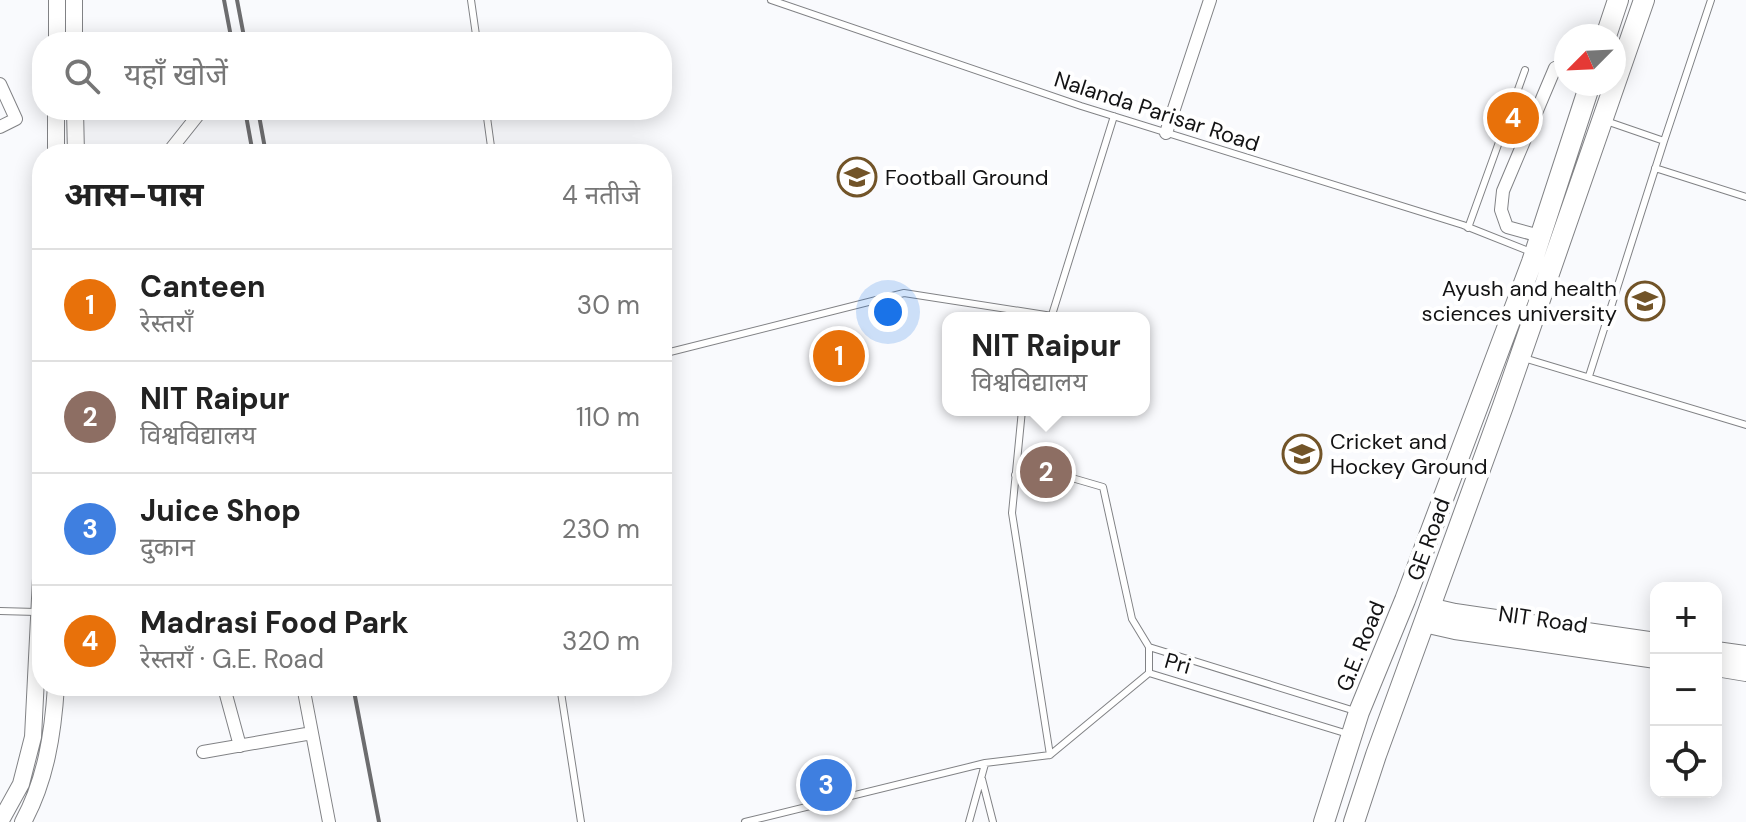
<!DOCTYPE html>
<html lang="hi">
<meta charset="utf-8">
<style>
body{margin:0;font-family:"DM Sans","Noto Sans Devanagari",sans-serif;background:#f2f2f2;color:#222}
.controls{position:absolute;right:24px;bottom:24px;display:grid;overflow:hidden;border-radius:16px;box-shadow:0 4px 20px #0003}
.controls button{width:72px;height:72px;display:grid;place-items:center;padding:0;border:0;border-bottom:2px solid #e0e0e0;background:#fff;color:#222;font:40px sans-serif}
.compass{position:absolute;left:1554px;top:24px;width:72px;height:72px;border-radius:50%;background:#fff;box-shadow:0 4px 20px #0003;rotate:246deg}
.you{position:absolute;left:888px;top:312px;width:28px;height:28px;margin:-20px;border:6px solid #fff;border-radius:50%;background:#1a73e8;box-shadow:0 0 0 12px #1a73e833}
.badge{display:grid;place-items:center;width:52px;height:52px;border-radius:50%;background:#d93025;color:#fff;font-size:26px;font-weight:700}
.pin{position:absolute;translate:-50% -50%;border:4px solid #fff;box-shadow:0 2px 8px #0006}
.popup{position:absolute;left:942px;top:312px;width:208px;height:104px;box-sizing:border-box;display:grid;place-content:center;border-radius:16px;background:#fff;filter:drop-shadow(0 2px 6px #0005);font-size:26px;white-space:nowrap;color:#767676}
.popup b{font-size:30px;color:#222}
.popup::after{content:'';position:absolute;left:50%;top:100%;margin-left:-16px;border:16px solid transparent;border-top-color:#fff}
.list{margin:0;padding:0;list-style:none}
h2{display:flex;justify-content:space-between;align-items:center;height:104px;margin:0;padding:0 32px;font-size:34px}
h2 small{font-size:26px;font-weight:400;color:#767676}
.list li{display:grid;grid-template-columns:52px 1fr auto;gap:24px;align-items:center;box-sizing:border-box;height:112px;padding:0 32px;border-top:2px solid #e0e0e0}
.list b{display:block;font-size:30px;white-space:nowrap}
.list p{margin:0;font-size:26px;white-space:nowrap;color:#767676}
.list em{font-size:26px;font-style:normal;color:#767676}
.icon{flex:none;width:44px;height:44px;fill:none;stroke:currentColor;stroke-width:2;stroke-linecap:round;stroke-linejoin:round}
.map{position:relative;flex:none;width:1746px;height:822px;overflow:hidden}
.search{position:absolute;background:#fff;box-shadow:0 4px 20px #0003;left:32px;top:32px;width:640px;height:88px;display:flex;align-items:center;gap:20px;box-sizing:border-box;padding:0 28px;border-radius:32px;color:#767676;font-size:30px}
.panel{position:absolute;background:#fff;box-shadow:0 4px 20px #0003;left:32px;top:144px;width:640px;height:552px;border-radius:32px}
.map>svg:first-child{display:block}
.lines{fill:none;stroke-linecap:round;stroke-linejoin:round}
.service-casing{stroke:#818285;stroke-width:8}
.minor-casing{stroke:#818285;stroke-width:14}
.tertiary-casing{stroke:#818285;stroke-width:18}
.secondary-casing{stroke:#818285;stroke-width:20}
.primary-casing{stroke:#818285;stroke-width:22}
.service{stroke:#fff;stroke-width:6}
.minor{stroke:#fff;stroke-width:12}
.tertiary{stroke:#fff;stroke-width:16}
.secondary{stroke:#fff;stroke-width:18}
.primary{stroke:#fff;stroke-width:20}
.rail{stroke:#6d6d6f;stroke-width:4}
.labels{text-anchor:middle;stroke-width:8;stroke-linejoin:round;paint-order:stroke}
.street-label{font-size:22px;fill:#131314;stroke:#fff}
.poi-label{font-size:22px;fill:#131314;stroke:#fff;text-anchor:start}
</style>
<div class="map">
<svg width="1746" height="822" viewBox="0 0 1746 822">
<rect width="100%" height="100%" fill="#f9fafd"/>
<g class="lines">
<g class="service-casing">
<path id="service" d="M 471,0 L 477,42
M 771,0 L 1081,106 L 1463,225 L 1531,252
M 486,110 L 492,154
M 1606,121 L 1664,141 L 1711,0
M 1655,168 L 1746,197
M 1468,228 L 1525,70
M 1051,318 L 1114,116
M 662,354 L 904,293 L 1052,316
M 1524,358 L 1746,425
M 1589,376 L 1664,141
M 1015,475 L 1072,478 L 1103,487 L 1132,619 L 1149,647 L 1355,711
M 0,611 L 36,612
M 1149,647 L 1149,673
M 560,686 L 581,822
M 1050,755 L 1149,673 L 1348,734
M 982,779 L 993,822
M 745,822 L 985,763 L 1050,755 L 1012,513 L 1022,410
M 969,822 L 985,764"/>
</g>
<g class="minor-casing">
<path id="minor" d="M 0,84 L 16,119 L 0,127
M 1166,133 L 1210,0
M 167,154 L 202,110
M 1540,236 L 1507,227 L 1501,210 L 1503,191 L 1555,68 L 1566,64
M 303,686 L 329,822
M 225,691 L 240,746
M 203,752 L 312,733"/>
</g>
<g class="tertiary-casing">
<path id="tertiary" d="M 74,0 L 74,42
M 57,42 L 57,0
M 75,110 L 76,154
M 56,154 L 56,110
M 0,822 L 21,784 L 33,737 L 42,559
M 23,822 C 46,780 53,733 56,686"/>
</g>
<g class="secondary-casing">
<path id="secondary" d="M 1429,607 L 1455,613 L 1656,642
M 1424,623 L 1455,630 L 1656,659
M 1716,651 L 1746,655
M 1716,667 L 1746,672"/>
</g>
<g class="primary-casing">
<path id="primary" d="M 1606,36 L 1618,0
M 1324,822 L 1359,712 L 1405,600 L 1532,262 L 1590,84
M 1354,822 L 1376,755 L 1503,406 L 1644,0"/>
</g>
<use href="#service" class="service"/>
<use href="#minor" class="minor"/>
<use href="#tertiary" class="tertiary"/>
<use href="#secondary" class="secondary"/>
<use href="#primary" class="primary"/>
<path class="rail" d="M 224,0 L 232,42
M 237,0 L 245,42
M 245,110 L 253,154
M 258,110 L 266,154
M 353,686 L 379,822"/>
</g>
<defs>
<g id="university-ring" transform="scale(2)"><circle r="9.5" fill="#fff" stroke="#725428" stroke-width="1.5"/><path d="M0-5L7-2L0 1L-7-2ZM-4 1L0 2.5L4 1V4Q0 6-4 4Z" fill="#725428"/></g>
</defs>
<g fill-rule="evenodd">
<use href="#university-ring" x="857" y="177"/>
<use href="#university-ring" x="1645" y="301"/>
<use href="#university-ring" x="1302" y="454"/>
</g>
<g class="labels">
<g class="street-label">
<text transform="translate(1157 111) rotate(18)" y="8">Nalanda Parisar Road</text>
<text transform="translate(1428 539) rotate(-70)" y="8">GE Road</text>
<text transform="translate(1543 619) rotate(8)" y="8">NIT Road</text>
<text transform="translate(1360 646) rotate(-68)" y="8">G.E. Road</text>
<text transform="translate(1178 663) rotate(16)" y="8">Pri</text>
</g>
<g class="poi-label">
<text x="885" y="185">Football Ground</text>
<text x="1617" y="296" text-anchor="end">Ayush and health<tspan x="1617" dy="25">sciences university</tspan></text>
<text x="1330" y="449">Cricket and<tspan x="1330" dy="25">Hockey Ground</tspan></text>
</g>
</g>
</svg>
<div class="controls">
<button>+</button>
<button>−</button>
<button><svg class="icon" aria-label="locate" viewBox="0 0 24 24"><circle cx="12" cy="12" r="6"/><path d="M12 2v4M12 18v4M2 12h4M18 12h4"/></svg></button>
</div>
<svg class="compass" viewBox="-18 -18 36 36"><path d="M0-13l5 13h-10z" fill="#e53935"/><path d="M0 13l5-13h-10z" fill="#767676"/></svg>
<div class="you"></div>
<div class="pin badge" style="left:839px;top:356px;background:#e8710a">1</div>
<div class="pin badge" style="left:1046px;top:472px;background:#8d6e63">2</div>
<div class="popup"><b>NIT Raipur</b>विश्वविद्यालय</div>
<div class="pin badge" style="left:826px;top:785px;background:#3f7fe0">3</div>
<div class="pin badge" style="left:1513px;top:118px;background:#e8710a">4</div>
<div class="search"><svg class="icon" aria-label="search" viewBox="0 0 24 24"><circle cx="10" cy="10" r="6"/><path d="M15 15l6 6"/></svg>यहाँ खोजें</div>
<section class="panel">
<h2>आस-पास<small>4 नतीजे</small></h2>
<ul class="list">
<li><span class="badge" style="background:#e8710a">1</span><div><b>Canteen</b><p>रेस्तराँ</p></div><em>30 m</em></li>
<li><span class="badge" style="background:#8d6e63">2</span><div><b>NIT Raipur</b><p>विश्वविद्यालय</p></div><em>110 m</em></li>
<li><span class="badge" style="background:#3f7fe0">3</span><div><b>Juice Shop</b><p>दुकान</p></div><em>230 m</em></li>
<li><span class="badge" style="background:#e8710a">4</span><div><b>Madrasi Food Park</b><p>रेस्तराँ · G.E. Road</p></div><em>320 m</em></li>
</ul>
</section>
</div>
